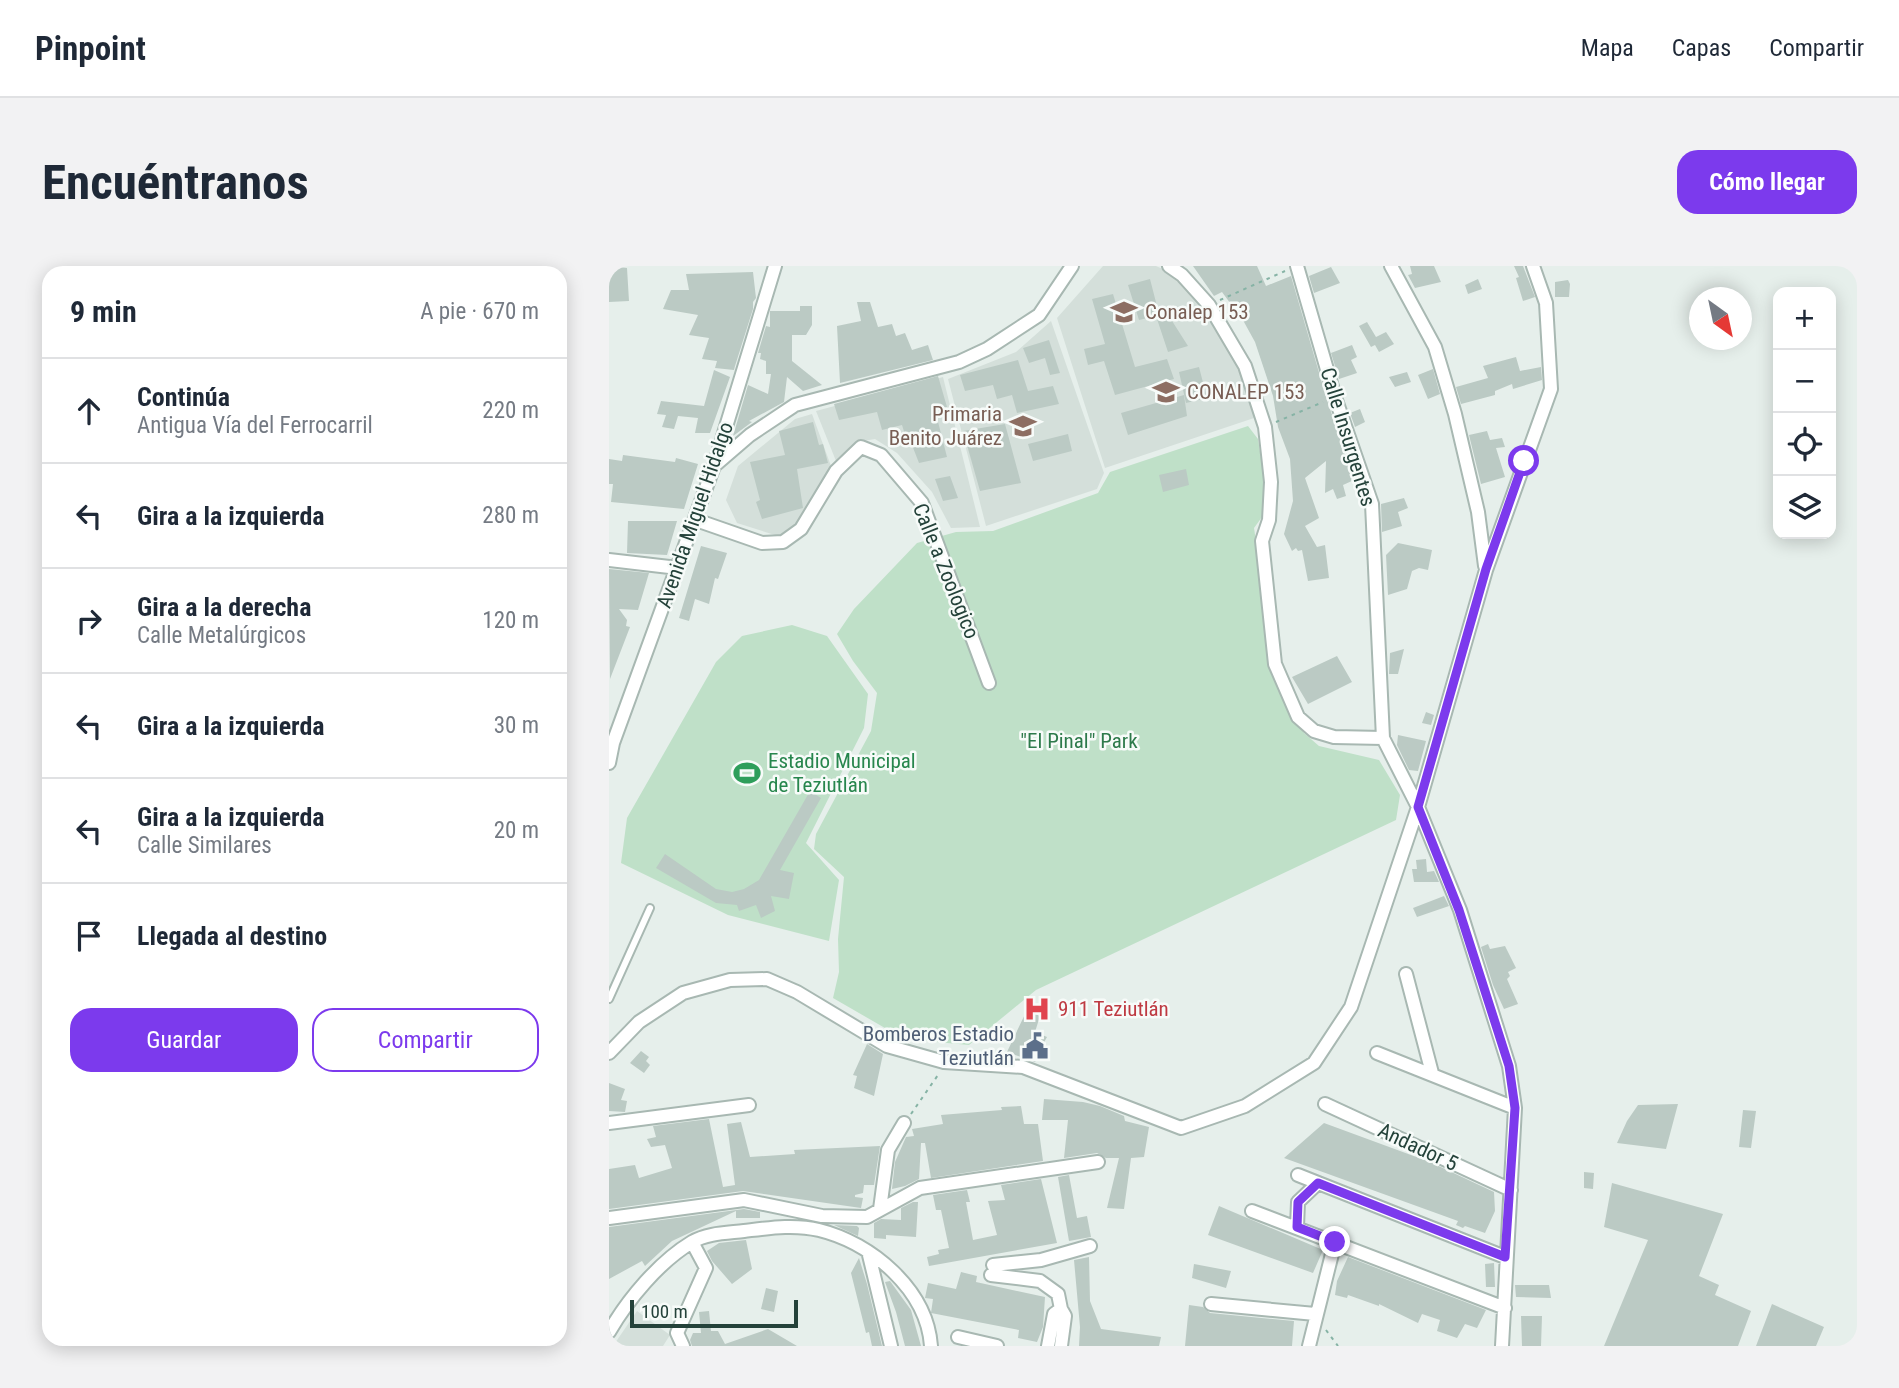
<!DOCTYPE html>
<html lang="es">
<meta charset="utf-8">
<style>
body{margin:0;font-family:"Roboto Condensed",sans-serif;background:#f2f2f3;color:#1f2937}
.controls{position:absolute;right:21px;top:21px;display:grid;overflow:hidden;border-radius:14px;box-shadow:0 4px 18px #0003}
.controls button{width:63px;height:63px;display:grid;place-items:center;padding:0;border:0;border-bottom:2px solid #e0e1e3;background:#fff;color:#1f2937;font:35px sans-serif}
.compass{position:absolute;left:1080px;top:21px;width:63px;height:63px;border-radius:50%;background:#fff;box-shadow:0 4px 18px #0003;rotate:147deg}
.scale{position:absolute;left:21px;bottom:18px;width:168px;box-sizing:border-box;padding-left:7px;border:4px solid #24423a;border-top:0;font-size:19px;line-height:24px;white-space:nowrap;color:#24423a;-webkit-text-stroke:5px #f7fbf9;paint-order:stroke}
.stop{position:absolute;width:21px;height:21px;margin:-16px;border:5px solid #7c3aed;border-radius:50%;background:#fff}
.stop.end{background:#7c3aed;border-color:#fff;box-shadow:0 2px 7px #0008}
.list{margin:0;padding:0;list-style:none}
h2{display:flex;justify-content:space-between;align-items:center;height:91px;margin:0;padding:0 28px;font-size:30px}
h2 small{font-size:23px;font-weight:400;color:#747a83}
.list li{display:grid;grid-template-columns:46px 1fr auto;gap:21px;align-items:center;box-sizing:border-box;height:105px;padding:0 28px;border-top:2px solid #e0e1e3}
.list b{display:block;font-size:26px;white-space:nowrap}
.list p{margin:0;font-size:23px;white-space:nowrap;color:#747a83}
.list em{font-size:23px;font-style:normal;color:#747a83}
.actions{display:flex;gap:14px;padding:21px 28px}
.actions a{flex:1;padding:16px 0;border:2px solid #7c3aed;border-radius:21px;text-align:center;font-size:24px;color:#7c3aed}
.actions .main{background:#7c3aed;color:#fff}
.icon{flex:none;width:38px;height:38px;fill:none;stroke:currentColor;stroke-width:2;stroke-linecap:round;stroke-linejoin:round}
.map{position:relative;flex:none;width:1248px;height:1080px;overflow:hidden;border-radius:21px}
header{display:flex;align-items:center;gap:42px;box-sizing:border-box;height:98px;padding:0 35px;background:#fff;border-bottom:2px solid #e0e1e3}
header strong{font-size:33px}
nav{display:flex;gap:38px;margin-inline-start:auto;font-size:24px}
.intro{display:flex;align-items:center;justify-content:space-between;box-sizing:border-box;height:168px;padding:0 42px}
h1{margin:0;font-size:49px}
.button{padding:18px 32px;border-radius:21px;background:#7c3aed;color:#fff;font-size:24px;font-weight:700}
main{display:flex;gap:42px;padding:0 42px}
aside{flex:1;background:#fff;border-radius:21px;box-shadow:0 4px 18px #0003}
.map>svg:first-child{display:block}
.built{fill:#d4dfda}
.green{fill:#bfe0c8}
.building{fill:#bbcac4}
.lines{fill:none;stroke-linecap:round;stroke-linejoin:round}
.lane-casing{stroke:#a8b8b2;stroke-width:10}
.street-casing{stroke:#a8b8b2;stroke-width:16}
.path{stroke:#86b3a5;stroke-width:2;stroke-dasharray:3.5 5;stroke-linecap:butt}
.lane{stroke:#fff;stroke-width:6}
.street{stroke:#fff;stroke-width:12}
.route{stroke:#7c3aed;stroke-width:9}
.labels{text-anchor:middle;stroke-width:5;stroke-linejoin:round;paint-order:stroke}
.education-label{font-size:21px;fill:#785e54;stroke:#f7fbf9;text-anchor:start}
.street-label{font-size:21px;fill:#24423a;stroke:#f7fbf9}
.park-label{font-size:21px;fill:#2d7a4b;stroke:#f7fbf9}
.leisure-label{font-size:21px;fill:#27864d;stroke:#f7fbf9;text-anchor:start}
.health-label{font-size:21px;fill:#be3a42;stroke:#f7fbf9;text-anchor:start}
.service-label{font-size:21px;fill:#4e5e75;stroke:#f7fbf9;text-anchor:end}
</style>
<header>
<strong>Pinpoint</strong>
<nav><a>Mapa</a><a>Capas</a><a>Compartir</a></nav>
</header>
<div class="intro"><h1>Encuéntranos</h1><a class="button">Cómo llegar</a></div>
<main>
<aside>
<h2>9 min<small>A pie · 670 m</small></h2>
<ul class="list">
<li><svg class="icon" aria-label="ahead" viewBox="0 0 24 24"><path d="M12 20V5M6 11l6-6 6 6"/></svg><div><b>Continúa</b><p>Antigua Vía del Ferrocarril</p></div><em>220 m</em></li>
<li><svg class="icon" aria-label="left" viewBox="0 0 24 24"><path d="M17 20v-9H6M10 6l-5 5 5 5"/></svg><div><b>Gira a la izquierda</b></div><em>280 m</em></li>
<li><svg class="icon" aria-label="right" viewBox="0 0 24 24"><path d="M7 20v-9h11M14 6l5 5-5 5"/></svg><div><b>Gira a la derecha</b><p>Calle Metalúrgicos</p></div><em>120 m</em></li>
<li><svg class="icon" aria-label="left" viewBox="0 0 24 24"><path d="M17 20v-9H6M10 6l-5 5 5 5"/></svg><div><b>Gira a la izquierda</b></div><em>30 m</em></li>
<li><svg class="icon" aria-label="left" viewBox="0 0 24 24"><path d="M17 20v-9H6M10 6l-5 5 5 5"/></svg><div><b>Gira a la izquierda</b><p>Calle Similares</p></div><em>20 m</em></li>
<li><svg class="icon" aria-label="arrive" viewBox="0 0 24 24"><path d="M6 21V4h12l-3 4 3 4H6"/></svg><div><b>Llegada al destino</b></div></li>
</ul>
<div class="actions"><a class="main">Guardar</a><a>Compartir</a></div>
</aside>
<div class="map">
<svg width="1248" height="1080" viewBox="0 0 1248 1080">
<rect width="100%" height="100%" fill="#e6efeb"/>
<path class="built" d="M 494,0 L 547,0 L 582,16 L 637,101 L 645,152 L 496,202 L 448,52 Z
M 442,55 L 495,207 L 488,223 L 377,260 L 339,113 L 407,86 Z
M 334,111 L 371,261 L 342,262 L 323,226 L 288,187 L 266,173 L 254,175 L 227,195 L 207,145 Z
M 203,148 L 222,200 L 187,262 L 169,270 L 128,257 L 117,234 L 129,200 L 186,153 Z
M 28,1045 L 61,1069 L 54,1080 L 4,1080 Z"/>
<path class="green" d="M 639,160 L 649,173 L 656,217 L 653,251 L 645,262 L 668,415 L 695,467 L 710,480 L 770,494 L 791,529 L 787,554 L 427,724 L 360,779 L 295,773 L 224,732 L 230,706 L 229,673 L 235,611 L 205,583 L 207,568 L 262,465 L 268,427 L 244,395 L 228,368 L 245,343 L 308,277 L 347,266 L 384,265 L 489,227 L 501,206 Z
M 183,359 L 218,370 L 259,428 L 255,462 L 197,577 L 230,614 L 220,675 L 119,649 L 12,597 L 18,552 L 107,396 L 133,370 Z"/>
<path class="building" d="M 0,0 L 18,2 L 20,35 L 0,36 Z
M 584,0 L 648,0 L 657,20 L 682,10 L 718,134 L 745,214 L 734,219 L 737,230 L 728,233 L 724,223 L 716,227 L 717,195 L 696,212 L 710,252 L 696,260 L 708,281 L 716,279 L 720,312 L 699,315 L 693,284 L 689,285 L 687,282 L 683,285 L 675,268 L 684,235 L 681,193 L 669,161 L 664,130 L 646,76 L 635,56 L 613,26 L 605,30 Z
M 801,0 L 825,0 L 832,16 L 806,22 L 799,9 L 803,8 Z
M 905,0 L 914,0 L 926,31 L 914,35 L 907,12 L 910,11 Z
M 722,1 L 731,17 L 705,27 L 700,10 Z
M 144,6 L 147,32 L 144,36 L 144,43 L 126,100 L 125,104 L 106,102 L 108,95 L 93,93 L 100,72 L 80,69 L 89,49 L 54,43 L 62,24 L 80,24 L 77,8 Z
M 541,13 L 550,48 L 558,47 L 579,80 L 559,86 L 547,50 L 530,54 L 519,19 Z
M 869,13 L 873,23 L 859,28 L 856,19 Z
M 959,14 L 961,18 L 960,31 L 946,31 L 946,16 Z
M 504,28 L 526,101 L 558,93 L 565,113 L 506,129 L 495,95 L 479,99 L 475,83 L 496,78 L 483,33 Z
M 248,36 L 261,36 L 269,61 L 283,58 L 287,70 L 296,67 L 303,84 L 319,79 L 324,94 L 231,117 L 228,60 L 252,55 Z
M 191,40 L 203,40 L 203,59 L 197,69 L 183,69 L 183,95 L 213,119 L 194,125 L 178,111 L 175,136 L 140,155 L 143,156 L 124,170 L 139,119 L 159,128 L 162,108 L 157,108 L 157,95 L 151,93 L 152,87 L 149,87 L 157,60 L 161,61 L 161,45 L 191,45 Z
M 758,56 L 767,71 L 777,66 L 785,78 L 770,86 L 766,79 L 762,81 L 750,60 Z
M 440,74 L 451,107 L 441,109 L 436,92 L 420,97 L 414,82 Z
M 743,79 L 748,91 L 742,94 L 748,107 L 730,113 L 722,87 Z
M 907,91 L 911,105 L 932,101 L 933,114 L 904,123 L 903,118 L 886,125 L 886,129 L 852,138 L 847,121 L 879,112 L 874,100 Z
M 409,94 L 419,125 L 444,120 L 450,138 L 408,147 L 403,129 L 388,133 L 384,119 L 356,125 L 351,109 Z
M 590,101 L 598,132 L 577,137 L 570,106 Z
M 824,103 L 831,128 L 819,133 L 809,109 Z
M 105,104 L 121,111 L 101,167 L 86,167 L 89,152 L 69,150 L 65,163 L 53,161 L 57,149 L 48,148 L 52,135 L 95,140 Z
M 798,106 L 802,116 L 786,121 L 780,111 Z
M 329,110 L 338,141 L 326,144 L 338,191 L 310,197 L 301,174 L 298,175 L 293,159 L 273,164 L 268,146 L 230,154 L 225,138 Z
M 575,129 L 578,150 L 519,169 L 512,147 Z
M 751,143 L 756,156 L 746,161 L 741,147 Z
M 204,156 L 210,179 L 214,178 L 219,197 L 188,203 L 194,242 L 153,253 L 147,236 L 151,234 L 141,196 L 176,189 L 170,165 Z
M 396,158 L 412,217 L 371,225 L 354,165 Z
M 878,165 L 881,174 L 893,172 L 896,181 L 887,182 L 896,211 L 872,218 L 860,169 Z
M 459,168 L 463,185 L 424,195 L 419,178 Z
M 14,189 L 66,196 L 67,192 L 89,198 L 75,243 L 2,236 L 4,218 L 0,218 L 0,193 L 13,195 Z
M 577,203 L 580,219 L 554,226 L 550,209 Z
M 341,210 L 349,232 L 334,235 L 326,213 Z
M 795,232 L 799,242 L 789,246 L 793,260 L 773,266 L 772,238 Z
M 19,255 L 68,255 L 58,289 L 18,287 Z
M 789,277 L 823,284 L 819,304 L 810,302 L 803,305 L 798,323 L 779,329 L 777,289 Z
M 92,280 L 118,287 L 109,313 L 106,312 L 100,338 L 86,333 L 80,355 L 70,352 Z
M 0,303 L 40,307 L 29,344 L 10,343 L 18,354 L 17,360 L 21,361 L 1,413 Z
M 795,383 L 789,408 L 780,408 L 781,387 Z
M 728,390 L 743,416 L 699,438 L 683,411 Z
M 817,446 L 825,449 L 822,459 L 813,457 Z
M 789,469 L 817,475 L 809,505 L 800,504 L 788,479 Z
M 201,525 L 212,532 L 171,604 L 185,607 L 180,633 L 162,630 L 166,645 L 152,652 L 147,639 L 130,645 L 128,639 L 107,637 L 47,602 L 56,588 L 107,623 L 123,626 L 135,623 L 150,614 Z
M 817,593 L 818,606 L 825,605 L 830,616 L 805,616 L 803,603 L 808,603 L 807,594 Z
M 835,630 L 840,640 L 808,651 L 804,642 Z
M 879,678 L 881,683 L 896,680 L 907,702 L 899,706 L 901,710 L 898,713 L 909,738 L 895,743 L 884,719 L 872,681 Z
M 418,744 L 431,750 L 426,766 L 438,771 L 432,782 L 438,785 L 434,795 L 429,792 L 426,796 L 398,786 Z
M 258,778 L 274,788 L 265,830 L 245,822 L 248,810 L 244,809 Z
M 32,785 L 40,791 L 37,795 L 41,799 L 35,807 L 21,797 Z
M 0,817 L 16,823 L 12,834 L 18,835 L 16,846 L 0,845 Z
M 435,833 L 474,836 L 491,840 L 515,850 L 516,855 L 540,861 L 535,891 L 522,892 L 515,943 L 498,942 L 510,892 L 497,892 L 488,887 L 455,892 L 459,854 L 433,854 Z
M 1069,838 L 1057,883 L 1008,877 L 1018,855 L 1029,839 Z
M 412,840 L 415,858 L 429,858 L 434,895 L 322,912 L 316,877 L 312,877 L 310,913 L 296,920 L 283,923 L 286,896 L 297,871 L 305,870 L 303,863 L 334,858 L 332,849 L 393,844 L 392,841 Z
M 1134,844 L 1147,845 L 1142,882 L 1130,881 Z
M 100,853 L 114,921 L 126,919 L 118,858 L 132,856 L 141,891 L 186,888 L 185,884 L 271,880 L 265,919 L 255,919 L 254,927 L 246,929 L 246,931 L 254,932 L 252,942 L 134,925 L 0,943 L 0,903 L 26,899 L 30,912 L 63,902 L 56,879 L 42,881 L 38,873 L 47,871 L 44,860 Z
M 715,857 L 821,896 L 885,926 L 886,945 L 876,967 L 856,960 L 854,962 L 847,959 L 849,955 L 675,892 Z
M 975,906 L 985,907 L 984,923 L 975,922 Z
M 460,909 L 468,952 L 478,950 L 482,971 L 460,975 L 449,911 Z
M 432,913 L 448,977 L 320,1000 L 318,991 L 330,988 L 329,984 L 340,982 L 332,944 L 327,944 L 324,929 L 358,924 L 361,936 L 357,936 L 364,974 L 388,969 L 379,935 L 396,934 L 392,919 Z
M 1003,917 L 1114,948 L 1090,1010 L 1110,1019 L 1106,1029 L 1142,1045 L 1129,1080 L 995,1080 L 1039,974 L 995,961 Z
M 304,936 L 309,936 L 307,971 L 277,969 L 277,973 L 265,972 L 265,957 L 272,953 L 292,954 L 292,942 Z
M 610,940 L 714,984 L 704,1007 L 599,969 Z
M 135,943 L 151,946 L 151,952 L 127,952 L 127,945 L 63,975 L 36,1000 L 33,995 L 0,1013 L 0,961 Z
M 225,959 L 248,960 L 250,962 L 249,970 Z
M 137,974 L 143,1003 L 123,1018 L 103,995 L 98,985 L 110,977 Z
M 480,991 L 481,1035 L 492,1063 L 552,1071 L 550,1080 L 470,1080 L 471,1061 L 465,994 Z
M 739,991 L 877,1044 L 868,1062 L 856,1058 L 848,1072 L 828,1065 L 831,1054 L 813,1048 L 809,1057 L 770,1038 L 770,1040 L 739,1029 L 738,1032 L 726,1029 L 728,1015 Z
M 250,992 L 258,1018 L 273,1080 L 263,1080 L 260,1066 L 257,1067 L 242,1007 Z
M 885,997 L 886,1021 L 877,1021 L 876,998 Z
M 585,998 L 622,1005 L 617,1022 L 583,1012 Z
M 352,1006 L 368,1010 L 367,1016 L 436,1031 L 434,1061 L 428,1076 L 409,1072 L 410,1064 L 322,1047 L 324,1033 L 316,1032 L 319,1017 L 347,1023 Z
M 281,1015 L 302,1044 L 312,1080 L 296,1080 L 287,1046 L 276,1016 Z
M 906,1019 L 940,1019 L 942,1032 L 907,1031 Z
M 157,1022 L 169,1025 L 165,1046 L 152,1043 Z
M 1163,1038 L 1215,1061 L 1207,1080 L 1147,1080 Z
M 580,1039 L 594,1041 L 601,1047 L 685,1055 L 683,1080 L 576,1080 Z
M 100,1045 L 102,1065 L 109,1065 L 116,1078 L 159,1063 L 188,1080 L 83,1080 L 81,1074 L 84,1067 L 92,1067 L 90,1046 Z
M 912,1050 L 933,1050 L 932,1080 L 913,1080 Z"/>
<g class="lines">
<g class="lane-casing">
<path id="lane" d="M 0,733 L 41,642"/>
</g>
<g class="street-casing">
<path id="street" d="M 560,0 L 573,9 L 600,39 L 636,100 L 656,161 L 662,216 L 660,254 L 653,275 L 666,398 L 689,451 L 705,465 L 725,471 L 774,472 L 809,541 L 851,644 L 900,800 L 906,842 L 893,1080
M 688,0 L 726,131 L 763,238 L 774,472
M 782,0 L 826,81 L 846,148 L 869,246 L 876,300
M 105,200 L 141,169 L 186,139 L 350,96 L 378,83 L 430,49 L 463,0
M 87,254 L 153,277 L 174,276 L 192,263 L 227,205 L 252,181 L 272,189 L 313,237 L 380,417
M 0,294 L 69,302
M 0,497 L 4,477 L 105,200 L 166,0
M 797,708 L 823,807
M 0,787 L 30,756 L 74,727 L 121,714 L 158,713 L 188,726 L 278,780 L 335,796 L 414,801 L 572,862 L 636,840 L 705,797 L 742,741 L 809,541 L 877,304 L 942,123 L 937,37 L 924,0
M 768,787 L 906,842
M 716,838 L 902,924
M 0,857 L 140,839
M 689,909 L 896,991
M 271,943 L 279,884 L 295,857
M 643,945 L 896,1042
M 0,952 L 135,934 L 213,950 L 258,951 L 311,922 L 489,896
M 688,961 L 689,936 L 709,917
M 260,989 L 282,1080
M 384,999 L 432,994 L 481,980
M 382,1009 L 431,1015 L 449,1028 L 452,1043 L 456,1050 L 452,1080
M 602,1038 L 706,1048
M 0,1066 C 19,1033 50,996 83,976 C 98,967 118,967 135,965 C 160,962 185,958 210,964 C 263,977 318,1024 322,1080
M 349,1071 L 388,1080
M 74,1080 L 68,1067 L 97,1002 L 83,976
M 439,1080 L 445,1048 L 452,1043
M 700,1080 L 726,976"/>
</g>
<path class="path" d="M 611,34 L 676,5
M 667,156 L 714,136
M 302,848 L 329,809
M 717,1064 L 729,1080"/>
<use href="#lane" class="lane"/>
<use href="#street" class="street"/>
</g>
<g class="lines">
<path class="route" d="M 726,976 L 688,961 L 689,936 L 709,917 L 896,991 L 906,842 L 900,800 L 850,644 L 809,541 L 877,303 L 915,195"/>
</g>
<defs>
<g id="school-bare" transform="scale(2.1)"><path d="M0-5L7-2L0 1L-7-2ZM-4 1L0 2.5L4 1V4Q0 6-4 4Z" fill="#8d6e63" stroke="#f7fbf9" stroke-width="2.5" paint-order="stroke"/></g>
<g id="stadium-bare" transform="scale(2.1)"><path d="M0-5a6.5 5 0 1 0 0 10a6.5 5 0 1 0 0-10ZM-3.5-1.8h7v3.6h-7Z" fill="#2e9e5b" stroke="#f7fbf9" stroke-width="2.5" paint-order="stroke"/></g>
<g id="hospital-bare" transform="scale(2.1)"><path d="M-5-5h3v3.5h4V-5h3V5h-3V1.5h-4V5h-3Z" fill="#e0444e" stroke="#f7fbf9" stroke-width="2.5" paint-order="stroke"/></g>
<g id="civic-bare" transform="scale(2.1)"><path d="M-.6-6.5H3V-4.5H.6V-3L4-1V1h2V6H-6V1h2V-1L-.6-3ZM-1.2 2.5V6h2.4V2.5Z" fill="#5c6f8a" stroke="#f7fbf9" stroke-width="2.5" paint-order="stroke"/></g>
</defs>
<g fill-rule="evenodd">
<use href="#school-bare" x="515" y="46"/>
<use href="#school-bare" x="557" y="126"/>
<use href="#school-bare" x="414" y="160"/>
<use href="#stadium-bare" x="138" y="507"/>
<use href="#hospital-bare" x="428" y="743"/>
<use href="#civic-bare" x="426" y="780"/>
</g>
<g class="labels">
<g class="education-label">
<text x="536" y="53">Conalep 153</text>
<text x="578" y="133">CONALEP 153</text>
<text x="393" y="155" text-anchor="end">Primaria<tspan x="393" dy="24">Benito Juárez</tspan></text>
</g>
<g class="street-label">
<text transform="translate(739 171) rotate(73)" y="7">Calle Insurgentes</text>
<text transform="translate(86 249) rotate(-71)" y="7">Avenida Miguel Hidalgo</text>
<text transform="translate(337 305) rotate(68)" y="7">Calle a Zoologico</text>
<text transform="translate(809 881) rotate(25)" y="7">Andador 5</text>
</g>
<g class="park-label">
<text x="470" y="482">"El Pinal" Park</text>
</g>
<g class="leisure-label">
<text x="159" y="502">Estadio Municipal<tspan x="159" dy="24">de Teziutlán</tspan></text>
</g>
<g class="health-label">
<text x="449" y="750">911 Teziutlán</text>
</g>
<g class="service-label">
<text x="405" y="775">Bomberos Estadio<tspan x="405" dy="24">Teziutlán</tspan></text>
</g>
</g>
</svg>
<div class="controls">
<button>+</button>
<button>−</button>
<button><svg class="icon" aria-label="locate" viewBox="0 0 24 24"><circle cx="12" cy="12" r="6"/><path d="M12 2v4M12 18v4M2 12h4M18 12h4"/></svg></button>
<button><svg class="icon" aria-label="layers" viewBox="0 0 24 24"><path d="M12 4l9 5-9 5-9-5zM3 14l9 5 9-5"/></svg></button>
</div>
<svg class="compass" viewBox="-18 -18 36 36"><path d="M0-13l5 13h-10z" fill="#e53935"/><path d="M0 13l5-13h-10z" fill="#747a83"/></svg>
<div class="scale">100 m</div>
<div class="stop" style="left:915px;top:195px"></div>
<div class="stop end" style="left:726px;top:976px"></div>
</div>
</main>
